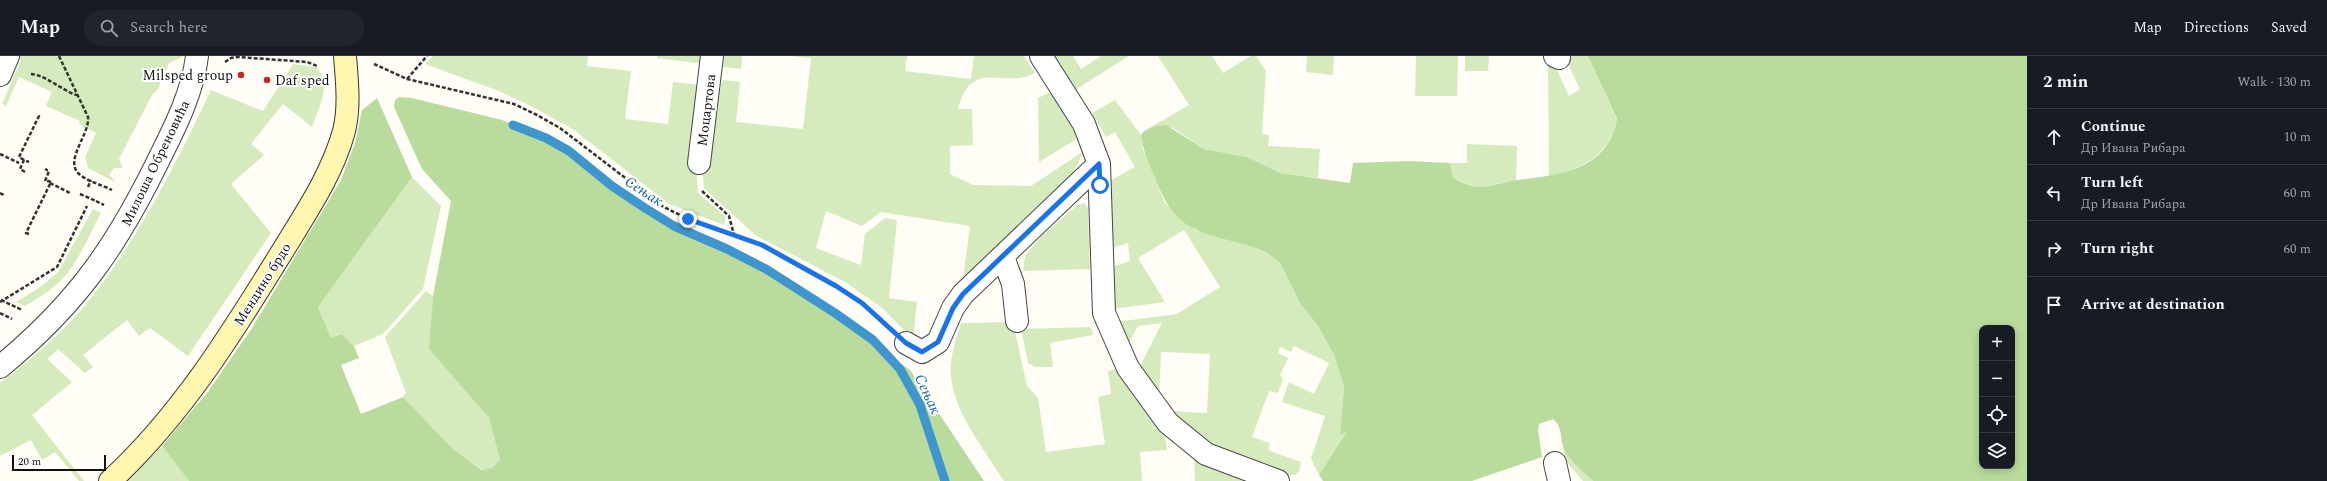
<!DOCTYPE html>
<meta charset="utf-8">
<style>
body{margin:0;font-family:Spectral,serif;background:#20242c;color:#f1f3f6}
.controls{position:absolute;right:12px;bottom:12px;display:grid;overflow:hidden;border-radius:8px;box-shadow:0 2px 10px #0003}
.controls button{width:36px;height:36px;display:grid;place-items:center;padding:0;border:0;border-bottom:1px solid #363941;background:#171b24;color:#f1f3f6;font:20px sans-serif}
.scale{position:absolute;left:12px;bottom:10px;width:94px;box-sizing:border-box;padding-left:4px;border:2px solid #111;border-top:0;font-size:11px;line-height:14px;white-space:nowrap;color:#111;-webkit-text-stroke:3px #fff;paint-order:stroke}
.stop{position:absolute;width:12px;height:12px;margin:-9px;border:3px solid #1a73e8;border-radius:50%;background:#fff}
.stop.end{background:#1a73e8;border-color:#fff;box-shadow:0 1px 4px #0008}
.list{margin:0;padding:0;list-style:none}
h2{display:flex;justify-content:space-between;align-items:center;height:52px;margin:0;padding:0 16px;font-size:17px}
h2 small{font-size:13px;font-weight:400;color:#9ea1a6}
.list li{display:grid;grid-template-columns:26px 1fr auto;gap:12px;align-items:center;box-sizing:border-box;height:56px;padding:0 16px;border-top:1px solid #363941}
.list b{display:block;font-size:15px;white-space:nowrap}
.list p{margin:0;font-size:13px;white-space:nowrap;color:#9ea1a6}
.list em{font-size:13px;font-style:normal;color:#9ea1a6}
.icon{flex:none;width:22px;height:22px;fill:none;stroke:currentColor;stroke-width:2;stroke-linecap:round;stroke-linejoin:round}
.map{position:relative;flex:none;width:2027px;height:425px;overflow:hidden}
header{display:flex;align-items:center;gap:24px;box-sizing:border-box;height:56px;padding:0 20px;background:#171b24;border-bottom:1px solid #363941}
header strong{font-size:19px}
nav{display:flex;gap:22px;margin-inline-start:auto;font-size:14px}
.search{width:280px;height:36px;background:#20242c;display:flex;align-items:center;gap:10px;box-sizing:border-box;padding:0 14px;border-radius:22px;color:#9ea1a6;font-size:15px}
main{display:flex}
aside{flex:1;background:#171b24}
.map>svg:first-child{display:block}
.green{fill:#d5ebbd}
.forest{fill:#b9dc9c;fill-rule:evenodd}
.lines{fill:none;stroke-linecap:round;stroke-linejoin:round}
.stream{stroke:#3f96cf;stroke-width:9}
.street-casing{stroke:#444;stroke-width:24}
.secondary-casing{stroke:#333;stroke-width:24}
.path{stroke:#333;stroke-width:2.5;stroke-dasharray:4 2;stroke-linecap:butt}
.street{stroke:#fff;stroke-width:22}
.secondary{stroke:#fff6b0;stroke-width:22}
.path-bridge{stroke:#333;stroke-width:2.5;stroke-dasharray:4 2;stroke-linecap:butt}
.route{stroke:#1a73e8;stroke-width:5}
.poi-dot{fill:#c4262e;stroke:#fff;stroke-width:1.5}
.labels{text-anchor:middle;stroke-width:4;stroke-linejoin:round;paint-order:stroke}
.poi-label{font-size:14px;fill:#111;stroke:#fff;text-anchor:end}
.street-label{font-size:14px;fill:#111;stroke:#fff}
.water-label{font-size:15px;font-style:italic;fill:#1768a6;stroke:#fff}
</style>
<header>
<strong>Map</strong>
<div class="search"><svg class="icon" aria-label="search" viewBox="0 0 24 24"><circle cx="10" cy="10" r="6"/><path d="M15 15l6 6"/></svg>Search here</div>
<nav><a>Map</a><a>Directions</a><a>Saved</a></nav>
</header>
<main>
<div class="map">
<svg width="2027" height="425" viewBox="0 0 2027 425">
<rect width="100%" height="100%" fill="#fffdf5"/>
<path class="green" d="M 16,0 L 182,0 L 182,1 L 169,7 L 158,33 L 152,39 L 119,103 L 123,112 L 114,112 L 109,119 L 117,127 L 88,112 L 85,101 L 96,77 L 79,68 L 80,65 L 46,50 L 52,36 L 19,21 L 6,50 L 2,48 L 21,4 Z
M 433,0 L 588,0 L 587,10 L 631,15 L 625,63 L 668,68 L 673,26 L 699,29 L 696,109 L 698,137 L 726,161 L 724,169 L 669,148 L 574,74 L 531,50 L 499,35 L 425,8 Z
M 657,0 L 705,0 L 704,8 L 657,2 Z
M 724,0 L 742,0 L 741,13 L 723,11 Z
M 790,0 L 907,0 L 905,15 L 971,23 L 974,0 L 1024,0 L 1035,17 C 1006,34 971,0 958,53 L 972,53 L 973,89 L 950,90 L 950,118 L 973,129 L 1031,130 L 1084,95 L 1071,121 L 963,223 L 970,170 L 881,156 L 862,170 L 826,155 L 816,192 L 861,209 L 865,178 L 885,162 L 897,164 L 889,242 L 917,246 L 913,283 L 882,252 L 845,226 L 755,179 L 704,132 L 702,111 L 708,93 L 712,90 L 722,24 L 740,26 L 736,66 L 803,73 L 811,2 Z
M 1054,0 L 1073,0 L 1081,13 L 1101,0 L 1129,0 L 1075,34 Z
M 1158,0 L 1212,0 L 1223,17 L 1251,0 L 1256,0 L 1266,15 L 1262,78 L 1269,79 L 1268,90 L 1320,93 L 1318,122 L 1280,117 L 1247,101 L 1204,93 L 1173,72 L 1156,70 L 1144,75 L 1189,49 Z
M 1307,0 L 1334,0 L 1333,19 L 1306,16 Z
M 1416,0 L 1458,0 L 1457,40 L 1415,40 Z
M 1465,0 L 1489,0 L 1488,15 L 1465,15 Z
M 1564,0 L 1588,0 L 1617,64 C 1610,99 1581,113 1549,121 L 1548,10 L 1555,10 L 1569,40 L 1580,33 Z
M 293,8 L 315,11 C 334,24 318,53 312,71 L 283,48 L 251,88 L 264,99 L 231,128 L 271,177 L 188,300 L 150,272 L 139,280 L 127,264 L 83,299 L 93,311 L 85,317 L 58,293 L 47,303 L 72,326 L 32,359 L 84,425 L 79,425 L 55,396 L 42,404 L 31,384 L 0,400 L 0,327 C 33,302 65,275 91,242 C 140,180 177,106 211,34 L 263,55 Z
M 1048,37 L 1054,37 L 1077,76 L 1075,84 L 1039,106 L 1038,42 Z
M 1115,44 L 1141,79 L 1143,93 L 1165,147 L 1195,174 L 1247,188 L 1276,202 L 1281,207 L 1300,247 L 1318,270 L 1334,299 L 1344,330 L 1340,379 L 1348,376 L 1319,419 L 1311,403 L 1325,360 L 1282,346 L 1289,326 L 1314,338 L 1329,307 L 1294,290 L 1291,296 L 1280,291 L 1278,297 L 1288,302 L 1280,319 L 1283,323 L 1278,337 L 1269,335 L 1252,381 L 1270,387 L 1268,394 L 1301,406 L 1300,414 L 1295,419 L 1288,419 L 1237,405 L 1188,377 L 1173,355 L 1207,357 L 1210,298 L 1161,296 L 1159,346 L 1138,314 L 1162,267 L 1138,270 L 1126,292 L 1116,266 L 1177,258 L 1220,231 L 1184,174 L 1138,202 L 1165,246 L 1112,253 L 1112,211 L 1130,205 L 1128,187 L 1110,193 L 1111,124 L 1135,111 L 1115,76 L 1106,81 L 1092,57 Z
M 1467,88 L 1517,90 L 1516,124 L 1478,132 L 1453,122 L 1450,107 L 1467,107 Z
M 412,121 L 441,150 L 423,233 L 383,278 L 354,290 L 342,278 L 331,282 L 318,251 Z
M 1084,147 L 1088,152 L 1090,213 L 1023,215 L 1025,200 L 1039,183 L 1076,150 Z
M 93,153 L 101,157 C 88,181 77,211 56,229 C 47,237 36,243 25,250 L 16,246 L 39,232 L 58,216 Z
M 426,235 L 433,240 L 430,293 L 489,362 L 500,404 L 492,412 L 483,414 L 453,393 L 403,341 L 406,337 L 385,281 Z
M 1013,266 L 1027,330 L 1038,342 L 1046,396 L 1105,388 L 1098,341 L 1111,338 L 1108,315 L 1116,313 L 1165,378 L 1167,394 L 1140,396 L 1142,425 L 1004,425 C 986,396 954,356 951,321 C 949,303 956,284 961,267 Z
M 1091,271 L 1093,279 L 1050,287 L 1053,311 L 1035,311 L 1028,307 L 1021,273 Z
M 162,390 L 189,425 L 125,425 Z
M 1564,394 L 1593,425 L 1583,425 L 1564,403 Z
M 1194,400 L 1260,425 L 1195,425 Z"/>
<path class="forest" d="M 1588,0 L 2027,0 L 2027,425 L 1593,425 C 1584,416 1571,406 1565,395 C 1559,384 1564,372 1553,363 L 1539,368 L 1538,374 L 1542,401 L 1472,425 L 1323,425 L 1319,419 L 1347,376 L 1340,379 L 1344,330 L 1334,299 L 1318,270 L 1300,247 L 1281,208 C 1267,193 1247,189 1228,184 C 1183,173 1171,162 1154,120 C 1148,106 1143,94 1141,79 L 1144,75 L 1156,70 L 1166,69 L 1204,93 L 1247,101 L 1280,117 L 1350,127 L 1353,107 L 1408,105 L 1450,107 L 1453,122 C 1460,125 1471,131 1479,131 C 1492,131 1505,125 1518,124 C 1560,119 1608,114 1617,63 ZM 1982,272 L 2012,272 L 2012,410 L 1982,410 Z
M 399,41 L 412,42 L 502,64 L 535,77 L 561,91 L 638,148 L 665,164 L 735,197 L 814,246 L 910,314 L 984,425 L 189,425 L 162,390 L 207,337 L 252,272 L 341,124 L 355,87 L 362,54 L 377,42 L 412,121 L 318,251 L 331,282 L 342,278 L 354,290 L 359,302 L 341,309 L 361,358 L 403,341 L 453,393 L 482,414 L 492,412 L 500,404 L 489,362 L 429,293 L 433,240 L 451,145 L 422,113 L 394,51 L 395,44 Z"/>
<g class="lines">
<path class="stream" d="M 513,69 L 546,82 L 569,95 L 612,130 L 645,152 L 674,170 L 727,193 L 766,213 L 835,257 L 873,284 L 900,313 L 920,349 L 945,425"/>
<g class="street-casing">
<path id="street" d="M 1041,0 L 1084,68 L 1099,108 L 1104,257 L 1128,312 L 1168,367 L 1206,398 L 1278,425
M 1555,0 L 1559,2
M 0,19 L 8,0
M 699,107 L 712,0
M 1003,201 L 1013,228 L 1017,265
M 906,287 L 922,296 L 938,286 L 953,252 L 963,238 L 1099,108
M 0,311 C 79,246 118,188 162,97 C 177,67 193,34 197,0
M 1555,407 L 1559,425"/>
</g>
<g class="secondary-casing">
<path id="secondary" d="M 110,425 C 181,360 232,277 282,196 C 305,158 332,119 344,75 C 350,51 347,25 345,0"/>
</g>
<path class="path" d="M 59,0 L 88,61 C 90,78 65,103 78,117 C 86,125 102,129 112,134
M 225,6 L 231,2 L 238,1 L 307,6 L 317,10
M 374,8 L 407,23 L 514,48 L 537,59 L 560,72 L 662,150 L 688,163 L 762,189 L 836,230 L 862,247 L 887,269
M 31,18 C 47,19 71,41 79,39
M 407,23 L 427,0
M 0,98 L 19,107
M 24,104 L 19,101 L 39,60 L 37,59
M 25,116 L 20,113 L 24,104 L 29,106
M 45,125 L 49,115 L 45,113
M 50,127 L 70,137
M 88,131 L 91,124
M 702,135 L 729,160 L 734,179
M 0,137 L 4,139
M 96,145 L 104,149
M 29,178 L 26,177 L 51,126 L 45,124
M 1,244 L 22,254
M 0,246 L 57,211 L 87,150
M 0,257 L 12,263"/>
<use href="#street" class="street"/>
<use href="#secondary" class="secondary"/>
<path class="path-bridge" d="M 80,138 L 96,145"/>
</g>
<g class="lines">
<path class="route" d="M 688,163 L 762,189 L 836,230 L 862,247 L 906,287 L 922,296 L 938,286 L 953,252 L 963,238 L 1099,108 L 1100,129"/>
</g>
<g class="poi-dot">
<circle cx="241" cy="19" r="4"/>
<circle cx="267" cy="24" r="4"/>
</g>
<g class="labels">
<g class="poi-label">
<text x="233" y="24">Milsped group</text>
<text x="275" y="29" text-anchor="start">Daf sped</text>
</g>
<g class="street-label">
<text transform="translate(706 54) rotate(-83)" y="5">Моцартова</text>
<text transform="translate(155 107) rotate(-64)" y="5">Милоша Обреновића</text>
<text transform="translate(262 228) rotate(-58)" y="5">Мендино брдо</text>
</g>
<g class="water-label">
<text transform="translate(644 135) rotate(33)" y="5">Сењак</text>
<text transform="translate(928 338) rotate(65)" y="5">Сењак</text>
</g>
</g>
</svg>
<div class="controls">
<button>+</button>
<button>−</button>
<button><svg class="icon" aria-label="locate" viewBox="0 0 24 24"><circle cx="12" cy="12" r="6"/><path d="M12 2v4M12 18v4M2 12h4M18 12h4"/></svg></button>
<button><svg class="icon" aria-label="layers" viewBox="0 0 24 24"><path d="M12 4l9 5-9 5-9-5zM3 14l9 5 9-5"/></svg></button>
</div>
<div class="scale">20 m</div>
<div class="stop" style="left:1100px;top:129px"></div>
<div class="stop end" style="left:688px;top:163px"></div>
</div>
<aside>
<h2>2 min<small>Walk · 130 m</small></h2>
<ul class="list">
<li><svg class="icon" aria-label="ahead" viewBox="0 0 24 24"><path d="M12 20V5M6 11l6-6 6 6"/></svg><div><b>Continue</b><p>Др Ивана Рибара</p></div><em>10 m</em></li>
<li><svg class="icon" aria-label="left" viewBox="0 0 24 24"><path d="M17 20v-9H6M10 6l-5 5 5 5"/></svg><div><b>Turn left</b><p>Др Ивана Рибара</p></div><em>60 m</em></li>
<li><svg class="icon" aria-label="right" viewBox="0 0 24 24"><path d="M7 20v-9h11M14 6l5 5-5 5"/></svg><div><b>Turn right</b></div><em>60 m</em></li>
<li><svg class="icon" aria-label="arrive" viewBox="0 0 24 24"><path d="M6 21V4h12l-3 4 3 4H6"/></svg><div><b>Arrive at destination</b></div></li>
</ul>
</aside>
</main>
